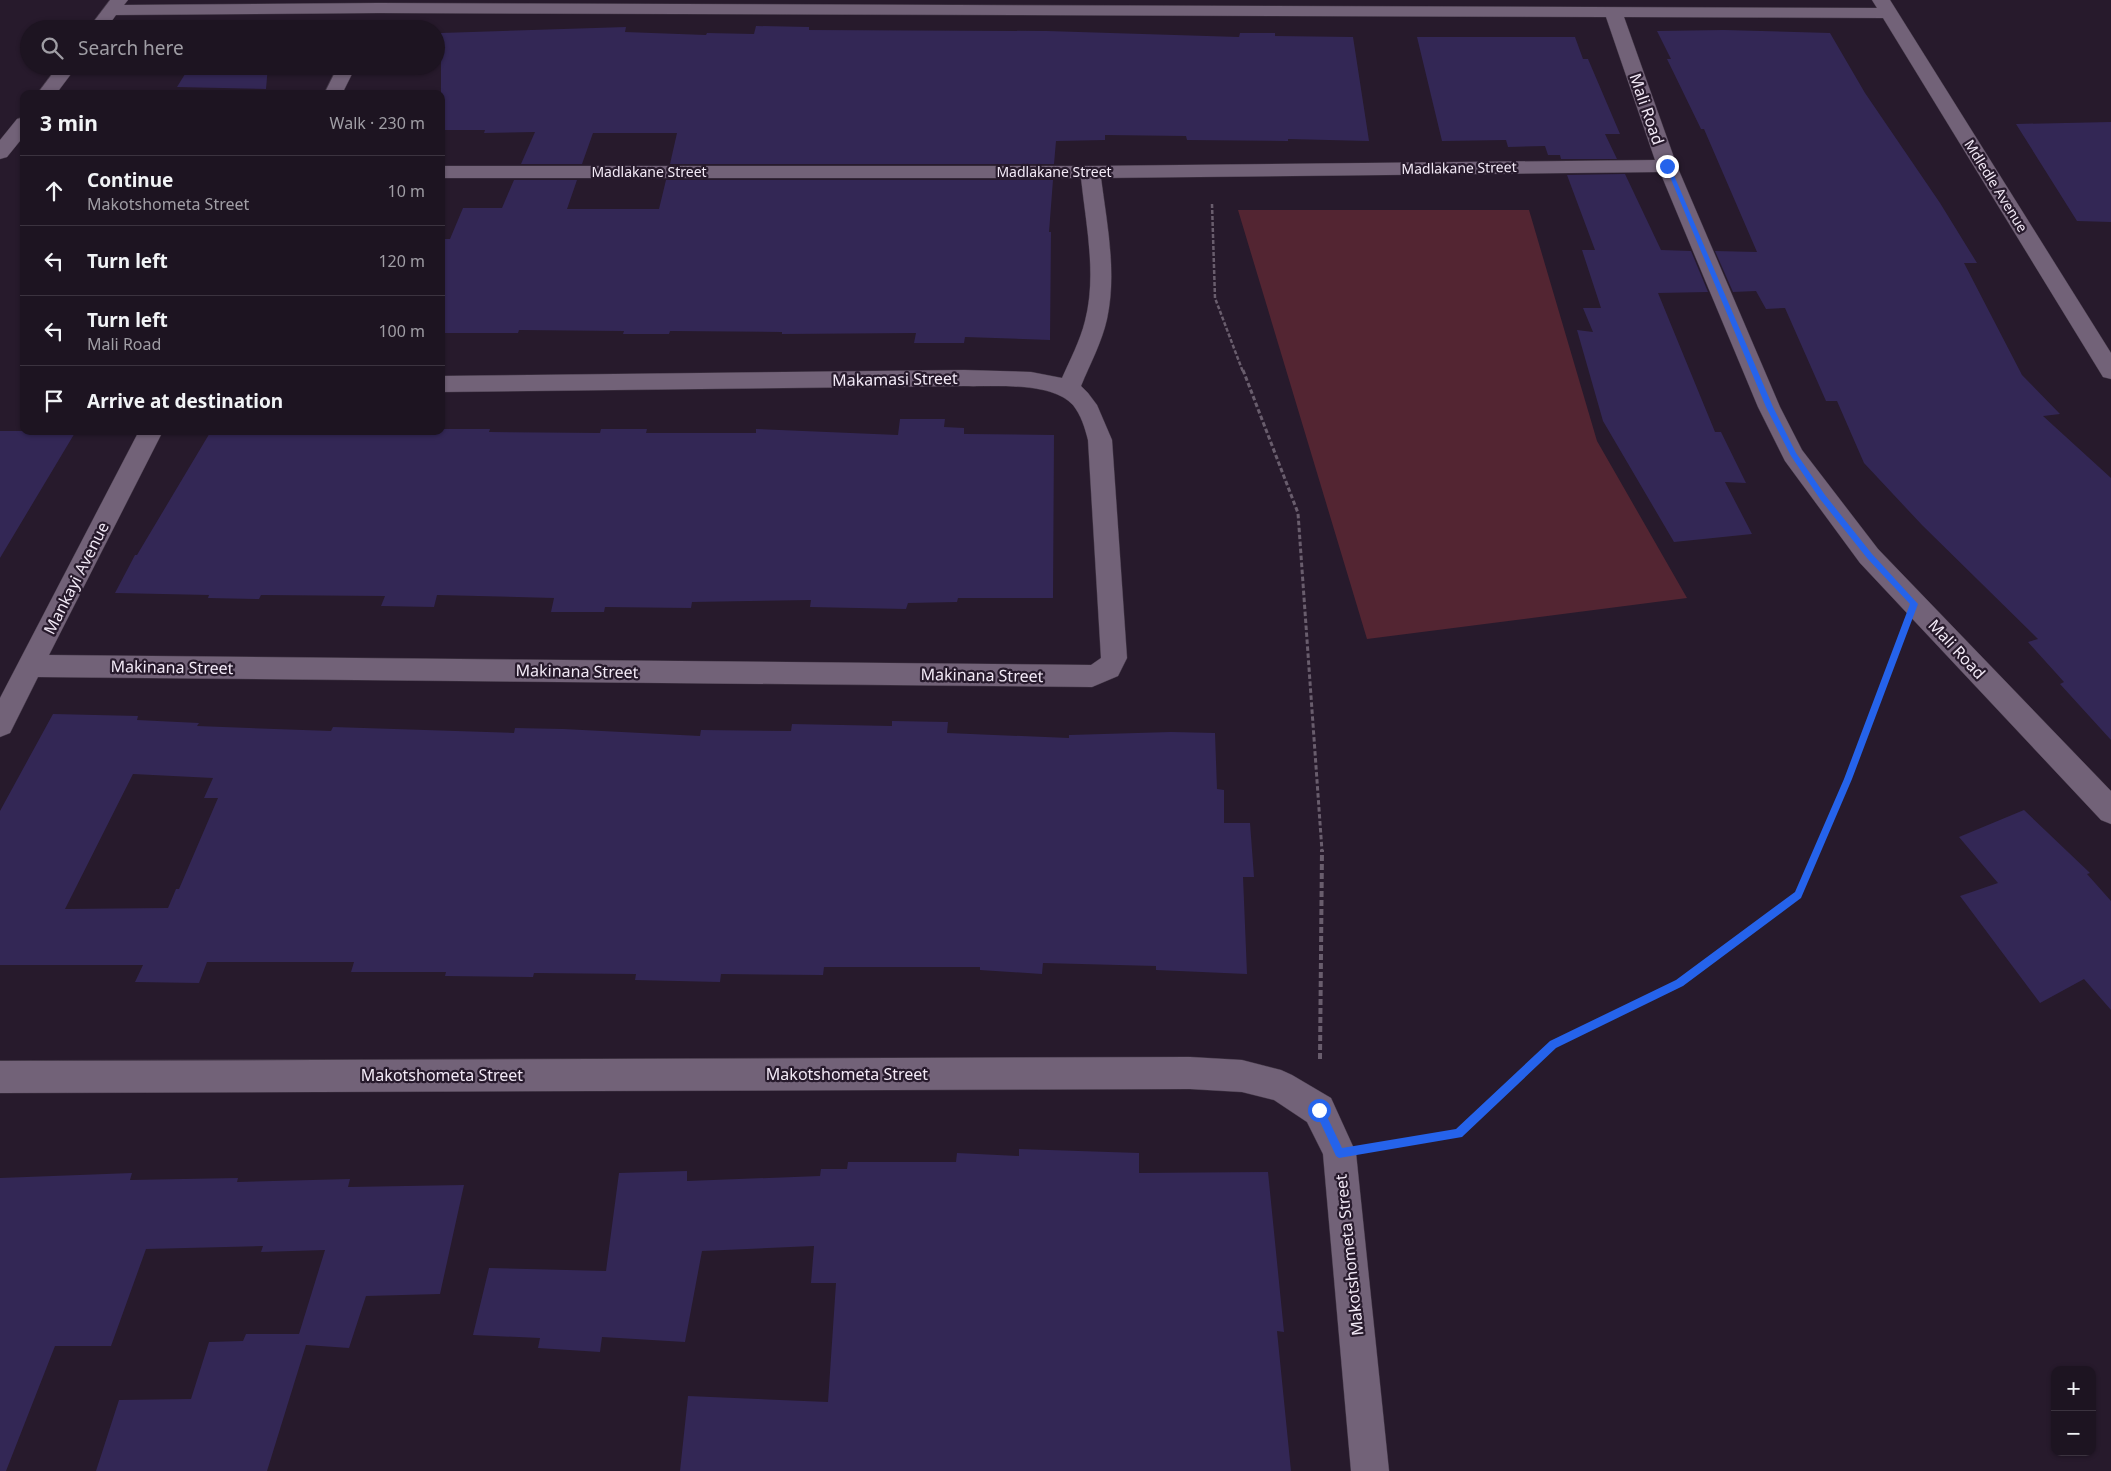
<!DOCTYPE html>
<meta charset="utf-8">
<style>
body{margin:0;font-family:"Noto Sans",sans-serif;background:#2a212e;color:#f1f3f6}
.controls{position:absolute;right:15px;bottom:15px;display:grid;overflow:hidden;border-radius:10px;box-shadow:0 1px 4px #0004}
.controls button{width:45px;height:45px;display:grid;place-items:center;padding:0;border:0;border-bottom:1px solid #3b333f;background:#1d1421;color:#f1f3f6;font:25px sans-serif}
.stop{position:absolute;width:15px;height:15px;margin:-11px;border:4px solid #2563eb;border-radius:50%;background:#fff}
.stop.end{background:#2563eb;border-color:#fff;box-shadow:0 1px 5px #0008}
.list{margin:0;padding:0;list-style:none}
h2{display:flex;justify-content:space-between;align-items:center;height:65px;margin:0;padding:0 20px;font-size:21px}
h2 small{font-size:16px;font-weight:400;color:#a09ea5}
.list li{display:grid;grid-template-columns:32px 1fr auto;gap:15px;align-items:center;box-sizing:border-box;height:70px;padding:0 20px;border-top:1px solid #3b333f}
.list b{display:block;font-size:19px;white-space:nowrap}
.list p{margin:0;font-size:16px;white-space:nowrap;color:#a09ea5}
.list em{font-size:16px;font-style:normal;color:#a09ea5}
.icon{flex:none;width:28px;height:28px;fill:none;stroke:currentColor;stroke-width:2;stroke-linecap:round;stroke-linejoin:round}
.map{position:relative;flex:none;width:2111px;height:1471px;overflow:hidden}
.search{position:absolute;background:#1d1421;box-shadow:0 1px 4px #0004;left:20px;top:20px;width:425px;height:55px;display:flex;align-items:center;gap:12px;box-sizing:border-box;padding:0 18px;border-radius:28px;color:#a09ea5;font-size:19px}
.panel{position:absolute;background:#1d1421;box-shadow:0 1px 4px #0004;left:20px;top:90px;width:425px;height:345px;border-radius:10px}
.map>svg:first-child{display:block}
.green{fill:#532532}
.building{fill:#332755;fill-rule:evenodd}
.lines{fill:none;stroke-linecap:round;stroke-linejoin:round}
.minor-casing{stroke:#423746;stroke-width:1}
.path-far2{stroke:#695d6d;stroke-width:2.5;stroke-dasharray:4 2;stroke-linecap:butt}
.path-far1{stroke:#695d6d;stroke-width:3;stroke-dasharray:4.5 2.5;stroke-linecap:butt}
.path{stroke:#695d6d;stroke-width:4;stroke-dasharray:6 3;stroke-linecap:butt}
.minor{fill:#726278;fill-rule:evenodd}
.route{fill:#2563eb}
.labels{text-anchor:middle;stroke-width:4.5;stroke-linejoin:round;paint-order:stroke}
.far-street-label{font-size:14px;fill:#f2e9f6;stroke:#271a2c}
.street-label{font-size:16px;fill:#f2e9f6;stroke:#271a2c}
</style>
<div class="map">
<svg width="2111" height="1471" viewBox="0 0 2111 1471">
<rect width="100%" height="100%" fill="#271a2c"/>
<path class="green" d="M 1238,210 L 1529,210 L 1597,441 L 1687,598 L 1367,639 Z"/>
<path class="building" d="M 756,26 L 809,27 L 809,30 L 1047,31 L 1239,37 L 1240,33 L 1275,33 L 1275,36 L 1353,37 L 1369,141 L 1288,139 L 1288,141 L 1187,140 L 1186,136 L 1105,135 L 1105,140 L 1056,141 L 1054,164 L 670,164 L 677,133 L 593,133 L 582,164 L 521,164 L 535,132 L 484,133 L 485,130 L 441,130 L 441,33 L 626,27 L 625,32 L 706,35 L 707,33 L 754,34 Z
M 1724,30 L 1830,33 L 1865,93 L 1940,203 L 1977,263 L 1964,263 L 2022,375 L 2060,414 L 2043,416 L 2111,478 L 2111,740 L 2060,684 L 2064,682 L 2028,642 L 2038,639 L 1922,525 L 1864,463 L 1837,401 L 1826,401 L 1785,308 L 1766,309 L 1756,291 L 1733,292 L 1715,251 L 1757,252 L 1704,129 L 1701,129 L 1667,59 L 1671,59 L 1657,31 Z
M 1417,37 L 1575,37 L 1583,59 L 1588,59 L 1620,134 L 1605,134 L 1617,159 L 1561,159 L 1560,155 L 1548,155 L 1545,146 L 1508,147 L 1506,140 L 1442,141 Z
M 190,66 L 268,66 L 266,89 L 177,87 Z
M 2111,122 L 2111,222 L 2077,221 L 2016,124 Z
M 1625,174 L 1661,250 L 1691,251 L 1708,292 L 1658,293 L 1715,432 L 1721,432 L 1746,483 L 1725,482 L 1752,534 L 1674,542 L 1603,421 L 1577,330 L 1593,332 L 1583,308 L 1601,308 L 1582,250 L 1595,250 L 1567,175 Z
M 514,180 L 577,180 L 567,209 L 659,209 L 666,180 L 1053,180 L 1049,232 L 1051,232 L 1050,340 L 965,337 L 964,343 L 914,343 L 916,333 L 782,334 L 782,332 L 670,331 L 669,334 L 623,334 L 624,331 L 519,330 L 518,333 L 441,333 L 441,239 L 450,239 L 463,208 L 502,208 Z
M 900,419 L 945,419 L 944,427 L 964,428 L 964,434 L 1054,435 L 1053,598 L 958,598 L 957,602 L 908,603 L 906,609 L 810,607 L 811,600 L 692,602 L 691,608 L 605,607 L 604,612 L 551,612 L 554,598 L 437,595 L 434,607 L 381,606 L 385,596 L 261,595 L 259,599 L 208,598 L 209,595 L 115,593 L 135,555 L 137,555 L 211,431 L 441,431 L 441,429 L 490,429 L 489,432 L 600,433 L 601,429 L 647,429 L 646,433 L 756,433 L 756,429 L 898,435 Z
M 0,431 L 76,431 L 0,558 Z
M 53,714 L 138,716 L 137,720 L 199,723 L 197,726 L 331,731 L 333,727 L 514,733 L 515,728 L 563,729 L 700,736 L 701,730 L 791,731 L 792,724 L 892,726 L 892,721 L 948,722 L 947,733 L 1069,738 L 1069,735 L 1171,732 L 1215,733 L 1217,789 L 1224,790 L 1224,823 L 1250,823 L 1254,877 L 1243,877 L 1247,974 L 1156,970 L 1156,966 L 1043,963 L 1042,974 L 980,970 L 980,967 L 824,967 L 823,975 L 721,974 L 720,982 L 635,980 L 636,974 L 534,973 L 533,977 L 445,976 L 446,972 L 351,972 L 354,962 L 207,962 L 199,983 L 135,982 L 143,965 L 0,965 L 0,811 ZM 133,774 L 213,778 L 204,798 L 218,798 L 179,889 L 176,889 L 168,908 L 65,909 Z
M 2024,810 L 2090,873 L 2087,874 L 2111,901 L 2111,1010 L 2084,979 L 2040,1003 L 1960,896 L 1998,883 L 1959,837 Z
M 1019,1149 L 1139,1153 L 1139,1173 L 1268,1172 L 1284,1332 L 1277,1331 L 1291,1471 L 680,1471 L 688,1396 L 828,1402 L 836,1283 L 811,1283 L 814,1246 L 702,1251 L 685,1342 L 602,1337 L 600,1352 L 538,1348 L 540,1338 L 473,1335 L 489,1268 L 606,1271 L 619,1173 L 687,1171 L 687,1181 L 820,1176 L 821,1169 L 847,1169 L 848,1162 L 956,1162 L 957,1153 L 1019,1156 Z
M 132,1173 L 130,1180 L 238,1178 L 237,1182 L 350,1179 L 348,1187 L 464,1185 L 440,1294 L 366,1296 L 349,1348 L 306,1345 L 267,1471 L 96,1471 L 119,1400 L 191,1399 L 209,1342 L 243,1341 L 246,1334 L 299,1334 L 325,1250 L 261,1252 L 263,1246 L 146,1249 L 111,1346 L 55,1346 L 6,1471 L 0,1471 L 0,1178 Z"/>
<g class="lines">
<g class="minor-casing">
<path id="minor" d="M 110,0 L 128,0 L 124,5 L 378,3 L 1877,8 L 1872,0 L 1890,0 L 2111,353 L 2111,379 L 2103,377 L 1883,18 L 1624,17 L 1677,166 L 1780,407 L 1802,450 L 1878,549 L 2111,791 L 2111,824 L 2101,820 L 1860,563 L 1785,461 L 1758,407 L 1660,172 L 1101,178 C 1107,224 1117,273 1107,319 C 1102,342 1090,364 1081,386 L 1088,393 L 1097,405 L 1112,440 L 1127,658 L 1118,676 L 1092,687 L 38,677 L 10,733 L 0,737 L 0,698 L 139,431 L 163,431 L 49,655 L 1091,665 L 1101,658 L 1088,440 C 1085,428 1081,415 1073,405 C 1051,381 994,387 964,386 L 441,392 L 441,376 L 964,370 L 1031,372 L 1062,378 C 1070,360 1080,341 1085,321 C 1097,275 1086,225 1081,178 L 441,178 L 441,166 L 1090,166 L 1655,160 L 1606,17 L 378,13 L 116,15 L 106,29 L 88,29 Z
M 58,66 L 77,66 L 56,94 L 37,94 Z
M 338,66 L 356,66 L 342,94 L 324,94 Z
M 24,117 L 24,136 L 7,157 L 0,159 L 0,140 L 17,119 Z
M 1190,1057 L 1242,1060 L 1281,1070 L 1292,1075 L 1331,1098 L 1356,1153 L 1389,1471 L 1351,1471 L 1323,1154 L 1307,1122 L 1274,1100 L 1242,1092 L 1190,1089 L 0,1093 L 0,1061 Z"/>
</g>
<path class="path-far2" d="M 1212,204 L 1215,298 L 1243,372"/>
<path class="path-far1" d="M 1243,370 L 1298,513 L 1322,851
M 1817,851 L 1848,779 L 1899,645"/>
<path class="path" d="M 1320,1059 L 1322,850
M 1382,1146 L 1459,1134 L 1553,1045 L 1680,983 L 1798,895 L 1817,850"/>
<use href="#minor" class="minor"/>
</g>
<path class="route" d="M 1665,165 L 1670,166 L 1773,407 L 1796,453 L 1825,495 L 1872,554 L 1918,604 L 1852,779 L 1801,898 L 1683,986 L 1556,1048 L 1462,1137 L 1339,1158 L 1336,1156 L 1316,1113 L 1316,1106 L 1322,1106 L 1342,1148 L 1456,1129 L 1550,1041 L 1676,980 L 1795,892 L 1844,779 L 1910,604 L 1867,558 L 1820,499 L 1791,456 L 1766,407 Z"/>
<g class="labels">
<g class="far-street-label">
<text transform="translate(1459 168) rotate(-1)" y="5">Madlakane Street</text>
<text x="649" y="177">Madlakane Street</text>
<text x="1054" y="177">Madlakane Street</text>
<text transform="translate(1996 186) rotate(58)" y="5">Mdledle Avenue</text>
</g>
<g class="street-label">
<text transform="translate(1647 109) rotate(71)" y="6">Mali Road</text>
<text transform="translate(895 379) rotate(-1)" y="6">Makamasi Street</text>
<text transform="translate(76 578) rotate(-63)" y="6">Mankayi Avenue</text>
<text transform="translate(1957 649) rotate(47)" y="6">Mali Road</text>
<text transform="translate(172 667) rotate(1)" y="6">Makinana Street</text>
<text transform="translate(577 671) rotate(1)" y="6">Makinana Street</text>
<text transform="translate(982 675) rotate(1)" y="6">Makinana Street</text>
<text x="847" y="1080">Makotshometa Street</text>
<text x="442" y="1081">Makotshometa Street</text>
<text transform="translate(1349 1255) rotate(-96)" y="6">Makotshometa Street</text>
</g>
</g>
</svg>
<div class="controls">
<button>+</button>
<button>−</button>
</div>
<div class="stop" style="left:1319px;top:1110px"></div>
<div class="stop end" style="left:1667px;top:166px"></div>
<div class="search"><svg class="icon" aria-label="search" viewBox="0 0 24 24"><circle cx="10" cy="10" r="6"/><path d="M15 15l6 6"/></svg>Search here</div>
<section class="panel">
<h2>3 min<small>Walk · 230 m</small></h2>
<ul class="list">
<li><svg class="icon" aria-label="ahead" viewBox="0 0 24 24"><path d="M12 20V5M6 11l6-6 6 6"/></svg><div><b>Continue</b><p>Makotshometa Street</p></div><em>10 m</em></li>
<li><svg class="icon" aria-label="left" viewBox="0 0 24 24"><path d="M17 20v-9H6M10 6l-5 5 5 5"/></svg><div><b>Turn left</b></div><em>120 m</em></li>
<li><svg class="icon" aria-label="left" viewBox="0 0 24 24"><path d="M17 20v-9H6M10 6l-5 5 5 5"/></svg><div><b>Turn left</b><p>Mali Road</p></div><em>100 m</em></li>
<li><svg class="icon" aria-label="arrive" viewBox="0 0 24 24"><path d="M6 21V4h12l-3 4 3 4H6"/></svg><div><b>Arrive at destination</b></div></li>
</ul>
</section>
</div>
